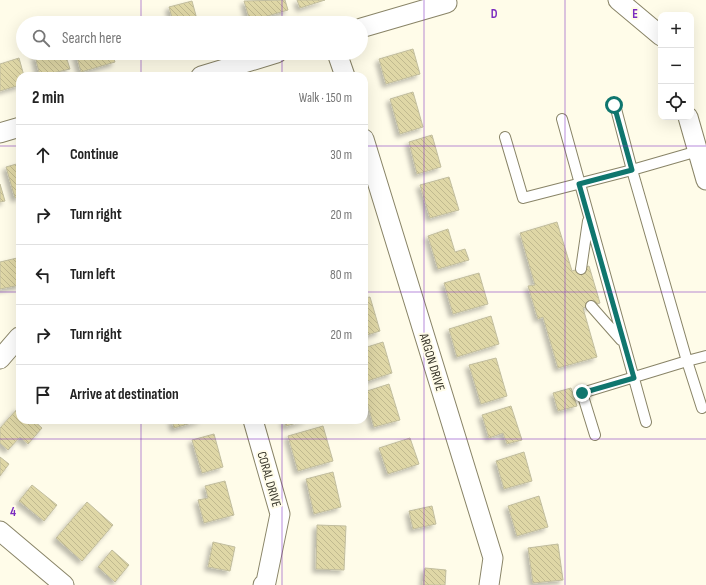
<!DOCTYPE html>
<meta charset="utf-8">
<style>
body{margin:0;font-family:"Sofia Sans Condensed",sans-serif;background:#f2f2f2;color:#222}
.controls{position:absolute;right:12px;top:12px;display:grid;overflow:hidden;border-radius:8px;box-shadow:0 4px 16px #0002}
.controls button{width:36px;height:36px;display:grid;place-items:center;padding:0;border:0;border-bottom:1px solid #e0e0e0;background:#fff;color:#222;font:20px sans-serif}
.stop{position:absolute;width:12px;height:12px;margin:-9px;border:3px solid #0f766e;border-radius:50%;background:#fff}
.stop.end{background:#0f766e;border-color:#fff;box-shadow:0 1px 4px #0008}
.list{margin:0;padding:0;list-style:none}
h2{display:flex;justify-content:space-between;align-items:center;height:52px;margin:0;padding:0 16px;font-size:17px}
h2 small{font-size:13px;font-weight:400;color:#767676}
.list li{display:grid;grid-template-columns:26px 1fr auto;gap:12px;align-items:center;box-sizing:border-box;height:60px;padding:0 16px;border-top:1px solid #e0e0e0}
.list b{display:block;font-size:15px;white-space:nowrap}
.list em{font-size:13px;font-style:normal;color:#767676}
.icon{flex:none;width:22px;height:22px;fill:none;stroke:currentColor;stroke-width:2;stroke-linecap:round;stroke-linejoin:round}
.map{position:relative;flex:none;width:706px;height:585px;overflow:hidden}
.search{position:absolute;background:#fff;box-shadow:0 4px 16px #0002;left:16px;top:16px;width:352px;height:44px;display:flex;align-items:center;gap:10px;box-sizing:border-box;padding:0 14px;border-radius:22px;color:#767676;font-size:15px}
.panel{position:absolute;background:#fff;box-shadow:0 4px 16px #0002;left:16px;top:72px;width:352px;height:352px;border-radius:12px}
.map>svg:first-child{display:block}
.building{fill:url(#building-back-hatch);stroke:#c1bd9e;filter:url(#shadow)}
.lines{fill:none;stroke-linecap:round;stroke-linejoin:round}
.service-casing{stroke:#898467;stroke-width:12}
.minor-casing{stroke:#898467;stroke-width:21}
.service{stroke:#fff;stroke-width:10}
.minor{stroke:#fff;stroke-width:19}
.route{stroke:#0f766e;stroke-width:5}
.grid{fill:none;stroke:#7b2cbf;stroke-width:1;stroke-opacity:0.55}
.labels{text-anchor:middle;stroke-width:4;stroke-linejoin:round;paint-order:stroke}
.street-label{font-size:13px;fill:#38362a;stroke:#fffce9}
.grid-label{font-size:13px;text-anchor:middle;font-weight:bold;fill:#7b2cbf;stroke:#fffce9;stroke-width:4;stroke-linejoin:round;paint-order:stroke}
</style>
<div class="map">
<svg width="706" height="585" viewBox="0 0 706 585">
<defs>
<pattern id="building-back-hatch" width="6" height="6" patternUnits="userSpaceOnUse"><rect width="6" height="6" fill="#dfd7a6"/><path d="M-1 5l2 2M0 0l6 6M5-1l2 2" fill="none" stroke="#c0b98f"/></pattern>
<filter id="shadow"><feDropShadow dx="-3.5" dy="3.5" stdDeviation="2" flood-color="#0004"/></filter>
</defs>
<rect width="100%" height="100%" fill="#fffce9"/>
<path class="building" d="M 285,0 L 288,10 L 250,21 L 244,1 Z
M 297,0 L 325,0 L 300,8 Z
M 192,1 L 198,23 L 161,23 L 160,22 L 172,18 L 169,7 Z
M 413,49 L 420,74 L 386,84 L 379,59 Z
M 45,53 L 65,53 L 70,69 L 40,76 L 35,56 Z
M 80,53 L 112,53 L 115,62 L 81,72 L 76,54 Z
M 19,58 L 24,76 L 20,76 L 20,85 L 0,91 L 0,64 Z
M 413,92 L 423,127 L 400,134 L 390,99 Z
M 432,135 L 441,167 L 417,174 L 409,142 Z
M 20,163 L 20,197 L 15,198 L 6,167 Z
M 449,177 L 459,210 L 430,218 L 420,185 Z
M 0,184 L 5,201 L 0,202 Z
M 557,222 L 572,271 L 589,266 L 600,303 L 583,308 L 597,357 L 558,368 L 543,317 L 538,319 L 528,286 L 535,285 L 520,233 Z
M 448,229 L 455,252 L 465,249 L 469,260 L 438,269 L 428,236 Z
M 17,258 L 20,272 L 20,285 L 0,289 L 0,262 Z
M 479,273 L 488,304 L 453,314 L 444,283 Z
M 370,297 L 380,331 L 364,336 L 364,298 Z
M 491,316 L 499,344 L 457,357 L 449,329 Z
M 383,342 L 392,373 L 364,382 L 364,348 Z
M 496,358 L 507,396 L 481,404 L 469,365 Z
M 389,384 L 400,420 L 374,427 L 364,392 Z
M 571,388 L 577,406 L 558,411 L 553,393 Z
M 511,406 L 522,440 L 507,444 L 503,433 L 489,438 L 482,415 Z
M 19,407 L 20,420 L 33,420 L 42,428 L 28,444 L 20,437 L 8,450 L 0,443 L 0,428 Z
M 172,420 L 202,420 L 174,428 Z
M 284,420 L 307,420 L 286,426 Z
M 323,426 L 333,461 L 298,471 L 288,436 Z
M 214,434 L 223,467 L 202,473 L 192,440 Z
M 410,438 L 419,464 L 388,474 L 379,448 Z
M 524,452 L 532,481 L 504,489 L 496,461 Z
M 0,457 L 9,464 L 0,476 Z
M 333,472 L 341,507 L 314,514 L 306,479 Z
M 225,481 L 234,515 L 204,523 L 198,500 L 208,498 L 205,486 Z
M 32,485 L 57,505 L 44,521 L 19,501 Z
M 539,496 L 548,527 L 517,536 L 508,506 Z
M 87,502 L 113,525 L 82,561 L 56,538 Z
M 432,506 L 436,524 L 413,529 L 409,511 Z
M 317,525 L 346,526 L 344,570 L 316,569 Z
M 213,542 L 235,547 L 230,571 L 208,567 Z
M 558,544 L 563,580 L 533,583 L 528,548 Z
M 112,550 L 129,565 L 115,582 L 98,567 Z
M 425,568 L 446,570 L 445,585 L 423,585 Z"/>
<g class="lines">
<g class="service-casing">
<path id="service" d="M 562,119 L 646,422
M 505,137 L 523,198 L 632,170 L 615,105
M 698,151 L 632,170 L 687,361 L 706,356
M 581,269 L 588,221
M 591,306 L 621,340
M 595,435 L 582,393 L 687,361 L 702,408"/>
</g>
<g class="minor-casing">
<path id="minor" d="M 618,0 L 661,36
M 361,28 L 447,3
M 337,53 L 345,76
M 201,76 L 277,53
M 688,117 L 706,180
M 0,133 L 20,127
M 364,139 L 493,558 L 489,585
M 0,359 L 19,337
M 253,420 L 280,514 L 266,582 L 263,585
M 0,531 L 64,585"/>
</g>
<use href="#service" class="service"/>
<use href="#minor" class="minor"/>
</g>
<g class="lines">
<path class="route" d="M 582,393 L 634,378 L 579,184 L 632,170 L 614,105"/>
</g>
<path class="grid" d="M 141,0 L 141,23M 282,0 L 282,23M 424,0 L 424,585M 565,0 L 565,585M 141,53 L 141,76M 282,53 L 282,76M 0,146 L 20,146M 364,146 L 706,146M 0,292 L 20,292M 364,292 L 706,292M 141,420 L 141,585M 282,420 L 282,585M 0,439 L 706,439"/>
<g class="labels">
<g class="street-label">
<text transform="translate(433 362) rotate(73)" y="5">ARGON DRIVE</text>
<text transform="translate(270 479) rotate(74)" y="5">CORAL DRIVE</text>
</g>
</g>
<g class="grid-label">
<text x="494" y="18">D</text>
<text x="635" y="18">E</text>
<text x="13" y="516">4</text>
</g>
</svg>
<div class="controls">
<button>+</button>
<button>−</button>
<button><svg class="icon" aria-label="locate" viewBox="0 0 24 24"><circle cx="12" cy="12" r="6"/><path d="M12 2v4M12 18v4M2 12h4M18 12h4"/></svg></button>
</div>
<div class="stop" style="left:614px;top:105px"></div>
<div class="stop end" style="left:582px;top:393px"></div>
<div class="search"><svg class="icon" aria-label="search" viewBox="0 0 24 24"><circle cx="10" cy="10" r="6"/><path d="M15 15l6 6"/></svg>Search here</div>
<section class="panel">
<h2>2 min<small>Walk · 150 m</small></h2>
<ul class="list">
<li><svg class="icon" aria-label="ahead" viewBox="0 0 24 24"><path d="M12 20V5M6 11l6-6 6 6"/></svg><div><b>Continue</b></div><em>30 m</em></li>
<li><svg class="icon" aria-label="right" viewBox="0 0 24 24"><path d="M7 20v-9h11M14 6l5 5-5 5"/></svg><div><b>Turn right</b></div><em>20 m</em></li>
<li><svg class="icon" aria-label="left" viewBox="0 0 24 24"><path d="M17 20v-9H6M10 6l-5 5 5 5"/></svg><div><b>Turn left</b></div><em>80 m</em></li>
<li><svg class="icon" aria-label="right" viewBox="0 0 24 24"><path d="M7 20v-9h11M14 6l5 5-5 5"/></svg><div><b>Turn right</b></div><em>20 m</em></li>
<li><svg class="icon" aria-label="arrive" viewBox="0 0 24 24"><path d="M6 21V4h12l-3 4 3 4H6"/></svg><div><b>Arrive at destination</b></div></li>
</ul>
</section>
</div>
